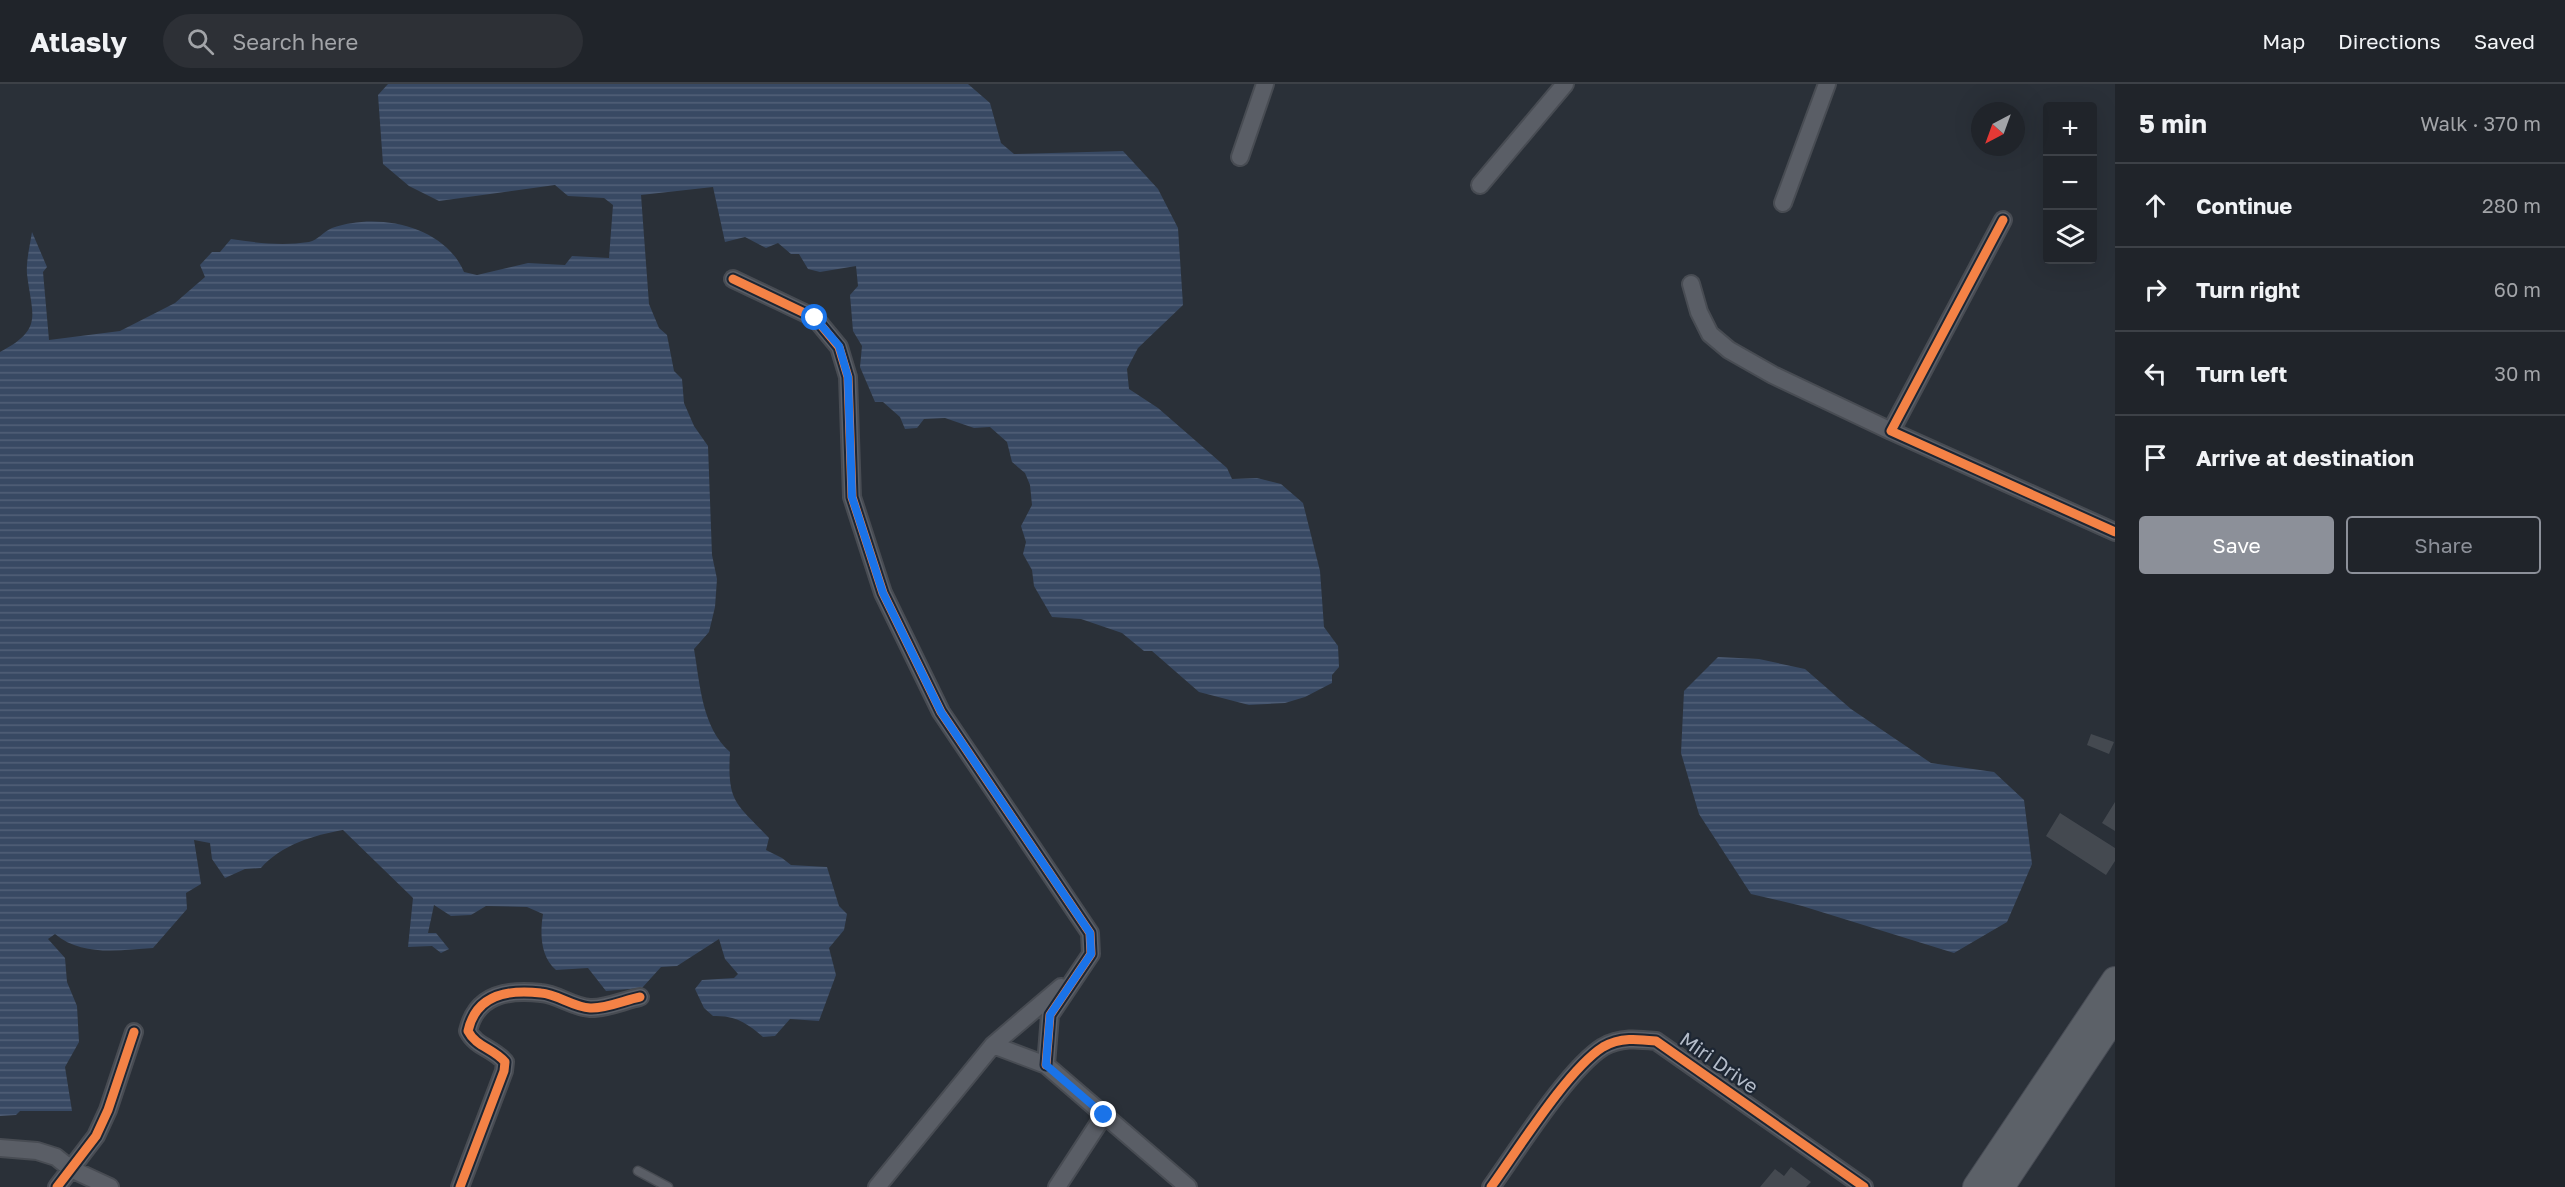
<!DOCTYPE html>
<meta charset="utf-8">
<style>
body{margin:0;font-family:"Golos Text",sans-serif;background:#2d3036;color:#f1f3f6}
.controls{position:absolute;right:18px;top:18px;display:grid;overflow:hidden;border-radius:6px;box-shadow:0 6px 24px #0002}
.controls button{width:54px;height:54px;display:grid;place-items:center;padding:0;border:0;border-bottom:2px solid #3d4147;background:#20242a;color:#f1f3f6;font:30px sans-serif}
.compass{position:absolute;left:1971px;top:18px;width:54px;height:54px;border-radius:50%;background:#20242a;box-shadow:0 6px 24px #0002;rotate:221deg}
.stop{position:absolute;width:18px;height:18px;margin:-14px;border:4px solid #1a73e8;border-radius:50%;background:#fff}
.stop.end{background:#1a73e8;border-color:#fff;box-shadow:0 2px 6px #0008}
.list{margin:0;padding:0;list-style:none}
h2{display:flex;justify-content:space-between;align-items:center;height:78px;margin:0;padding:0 24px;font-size:26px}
h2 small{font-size:20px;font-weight:400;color:#a2a4a8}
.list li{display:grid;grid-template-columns:39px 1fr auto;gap:18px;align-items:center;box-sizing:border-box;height:84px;padding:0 24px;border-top:2px solid #3d4147}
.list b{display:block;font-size:22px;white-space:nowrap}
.list em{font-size:20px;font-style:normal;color:#a2a4a8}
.actions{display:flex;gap:12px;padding:18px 24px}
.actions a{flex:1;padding:14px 0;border:2px solid #8c9099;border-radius:6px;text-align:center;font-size:21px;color:#8c9099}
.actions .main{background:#8c9099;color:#fff}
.icon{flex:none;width:33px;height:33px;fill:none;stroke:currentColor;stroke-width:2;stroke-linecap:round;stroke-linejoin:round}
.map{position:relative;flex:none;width:2115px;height:1103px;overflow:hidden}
header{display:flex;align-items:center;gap:36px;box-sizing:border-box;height:84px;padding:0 30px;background:#20242a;border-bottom:2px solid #3d4147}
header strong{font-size:28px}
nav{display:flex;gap:33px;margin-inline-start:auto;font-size:21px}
.search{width:420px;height:54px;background:#2d3036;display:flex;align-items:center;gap:15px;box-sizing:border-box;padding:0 21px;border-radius:33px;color:#a2a4a8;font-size:22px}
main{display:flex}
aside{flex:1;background:#20242a}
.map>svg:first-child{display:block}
.water{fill:url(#water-rules)}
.building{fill:#444950}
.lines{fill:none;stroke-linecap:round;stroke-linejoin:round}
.lane-casing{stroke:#484c53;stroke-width:11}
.street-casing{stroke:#484c53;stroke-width:20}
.primary-casing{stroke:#484c55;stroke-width:28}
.lane{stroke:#5a5e66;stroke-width:8}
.street{stroke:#5a5e66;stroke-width:16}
.primary{stroke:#5c6168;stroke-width:26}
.cycleway-casing{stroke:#1d2633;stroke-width:13}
.cycleway{stroke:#f48246;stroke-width:9}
.route{stroke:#1a73e8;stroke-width:8}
.labels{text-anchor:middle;stroke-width:4.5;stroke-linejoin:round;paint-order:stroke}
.street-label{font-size:20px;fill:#b4bcc9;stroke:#1d2633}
</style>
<header>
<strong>Atlasly</strong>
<div class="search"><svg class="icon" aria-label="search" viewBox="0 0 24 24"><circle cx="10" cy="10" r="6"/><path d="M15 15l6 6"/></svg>Search here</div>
<nav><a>Map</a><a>Directions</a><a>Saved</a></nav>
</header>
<main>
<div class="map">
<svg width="2115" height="1103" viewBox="0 0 2115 1103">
<defs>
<pattern id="water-rules" width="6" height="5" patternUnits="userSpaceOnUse" patternTransform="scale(1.5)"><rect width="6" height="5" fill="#384963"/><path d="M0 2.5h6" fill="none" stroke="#526178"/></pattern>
</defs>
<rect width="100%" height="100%" fill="#2a3038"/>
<path class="water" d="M 388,0 L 968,0 L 990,19 L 1001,59 L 1014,70 L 1123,67 L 1158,105 L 1178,144 L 1183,221 L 1138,264 L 1127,285 L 1129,305 L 1158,324 L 1227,384 L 1232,395 L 1257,394 L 1281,400 L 1303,419 L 1320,487 L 1324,543 L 1338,562 L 1339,583 L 1332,591 L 1332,599 L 1305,613 L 1285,619 L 1249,621 L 1199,608 L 1152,567 L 1144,567 L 1122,549 L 1081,535 L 1052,533 L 1034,502 L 1032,486 L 1023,470 L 1026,458 L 1021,442 L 1032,421 L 1030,401 L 1025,389 L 1012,378 L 1007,358 L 990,343 L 974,344 L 945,334 L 924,335 L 917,344 L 905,345 L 900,333 L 883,318 L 875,318 L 860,283 L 862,262 L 853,247 L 850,211 L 858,202 L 856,182 L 820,188 L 808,185 L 799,170 L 791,170 L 778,159 L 766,164 L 745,153 L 725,158 L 713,103 L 641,111 L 649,220 L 659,244 L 667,251 L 674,287 L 682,295 L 684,319 L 694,342 L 708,362 L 712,471 L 717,495 L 715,523 L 709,548 L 694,565 C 700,600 702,644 730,668 C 727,719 736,719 769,754 L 766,766 L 782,774 L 791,781 L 827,783 L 839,822 L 847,830 L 844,846 L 829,864 L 836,891 L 819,937 L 790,935 L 775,952 L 763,953 C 747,939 735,931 713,932 L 704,924 L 695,905 L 702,896 L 734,894 L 738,890 L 725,875 L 719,855 L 677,882 L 661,883 L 642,904 L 606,907 L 588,884 L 556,886 C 540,872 540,849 543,830 L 527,823 L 486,822 L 471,831 L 451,832 L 434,821 L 428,849 L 436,849 L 449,865 L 441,869 L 432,862 L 408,863 L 413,814 L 343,746 C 314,751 281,761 261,784 L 245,785 L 225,794 L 212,775 L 210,759 L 194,756 L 201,800 L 186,809 L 187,825 L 153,864 C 121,866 82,873 55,850 L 48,855 L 65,874 L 67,898 L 77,922 L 79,958 L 65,983 L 72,1027 L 20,1027 L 16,1031 L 0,1032 L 0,268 C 44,245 32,232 27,190 C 26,177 30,161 32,148 L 47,183 L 43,188 L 49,256 L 120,247 L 175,219 L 205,193 L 200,181 L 212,168 L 220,168 L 231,155 C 257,159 282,162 309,158 C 318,156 324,147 332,144 C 377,128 444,141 464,188 L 477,191 L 528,179 L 565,181 L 572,172 L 609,174 L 613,121 L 604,114 L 568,112 L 555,101 L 439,117 L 409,102 L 383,80 L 378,11 Z
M 1718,573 L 1759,575 L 1805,585 L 1851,625 L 1931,679 L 1994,688 L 2024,716 L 2032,780 L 2007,838 L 1954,869 L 1802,822 L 1751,810 L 1699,730 L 1681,669 L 1684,607 Z"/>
<path class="building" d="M 2091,650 L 2114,658 L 2109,670 L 2087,661 Z
M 2115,718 L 2115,747 L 2102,739 Z
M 2060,729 L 2115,764 L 2115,777 L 2106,791 L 2046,752 Z
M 1791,1083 L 1811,1098 L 1806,1103 L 1760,1103 L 1775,1085 L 1784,1092 Z"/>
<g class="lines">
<g class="lane-casing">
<path id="lane" d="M 638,1087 L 668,1103"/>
</g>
<g class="street-casing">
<path id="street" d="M 1240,73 L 1265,0
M 1480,101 L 1565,0
M 1783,119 L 1827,0
M 2003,136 L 1891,347 L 2115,448
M 733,195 L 815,234 L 839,263 L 848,293 L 852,413 L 883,509 L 941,628 L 1090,849 L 1091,870 L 1050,931 L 1046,981
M 1691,200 L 1699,228 L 1710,250 L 1729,266 L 1773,291 L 1891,347
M 993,961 L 1046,981 L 1188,1103
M 0,1064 L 37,1067 L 56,1073 L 71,1085 L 110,1103
M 57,1103 L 96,1052 L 108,1026 L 134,948
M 460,1103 L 504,987 L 505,978 C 493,964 476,963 468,947 C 476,911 507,905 541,909 C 557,910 573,923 590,924 C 605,925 625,916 640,913
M 877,1103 L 993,961 L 1061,903
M 1057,1103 L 1104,1031
M 1491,1103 C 1517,1067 1568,985 1603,963 C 1620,953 1638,955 1656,957 L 1864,1103"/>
</g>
<g class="primary-casing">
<path id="primary" d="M 1976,1103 L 2115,896
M 2001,1103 L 2115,932"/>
</g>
<use href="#lane" class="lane"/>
<use href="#street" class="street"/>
<use href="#primary" class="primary"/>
<g class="cycleway-casing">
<path id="cycleway" d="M 2003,136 L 1891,347 L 2115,448
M 733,195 L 815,234 L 839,263 L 848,293 L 852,413 L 883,509 L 941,628 L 1090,849 L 1091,870 L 1050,931 L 1046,981
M 57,1103 L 96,1052 L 108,1026 L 134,948
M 460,1103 L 504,987 L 505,978 C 493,964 476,963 468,947 C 476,911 507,905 541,909 C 557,910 573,923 590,924 C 605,925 625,916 640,913
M 1491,1103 C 1517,1067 1568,985 1603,963 C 1620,953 1638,955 1656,957 L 1864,1103"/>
</g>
<use href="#cycleway" class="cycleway"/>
</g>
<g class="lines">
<path class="route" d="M 815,234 L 839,262 L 848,293 L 852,413 L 883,509 L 941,628 L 1090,849 L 1091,870 L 1050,931 L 1046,981 L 1104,1031"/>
</g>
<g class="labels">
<g class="street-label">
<text transform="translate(1719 979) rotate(35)" y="7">Miri Drive</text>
</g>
</g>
</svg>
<div class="controls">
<button>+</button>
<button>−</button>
<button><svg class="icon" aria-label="layers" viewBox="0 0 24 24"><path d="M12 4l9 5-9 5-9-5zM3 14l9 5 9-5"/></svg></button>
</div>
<svg class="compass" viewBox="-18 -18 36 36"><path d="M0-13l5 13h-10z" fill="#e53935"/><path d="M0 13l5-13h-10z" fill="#a2a4a8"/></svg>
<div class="stop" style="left:815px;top:234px"></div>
<div class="stop end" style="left:1104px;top:1031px"></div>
</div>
<aside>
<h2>5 min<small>Walk · 370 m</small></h2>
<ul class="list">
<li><svg class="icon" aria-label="ahead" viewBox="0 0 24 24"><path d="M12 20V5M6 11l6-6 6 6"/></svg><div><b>Continue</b></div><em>280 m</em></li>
<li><svg class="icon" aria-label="right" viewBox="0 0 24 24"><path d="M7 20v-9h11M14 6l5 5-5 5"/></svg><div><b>Turn right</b></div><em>60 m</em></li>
<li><svg class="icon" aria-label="left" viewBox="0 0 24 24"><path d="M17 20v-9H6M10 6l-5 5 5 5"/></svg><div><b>Turn left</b></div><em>30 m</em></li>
<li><svg class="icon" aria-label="arrive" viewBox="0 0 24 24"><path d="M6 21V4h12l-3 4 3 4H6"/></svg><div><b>Arrive at destination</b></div></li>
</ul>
<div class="actions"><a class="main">Save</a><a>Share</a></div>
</aside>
</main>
